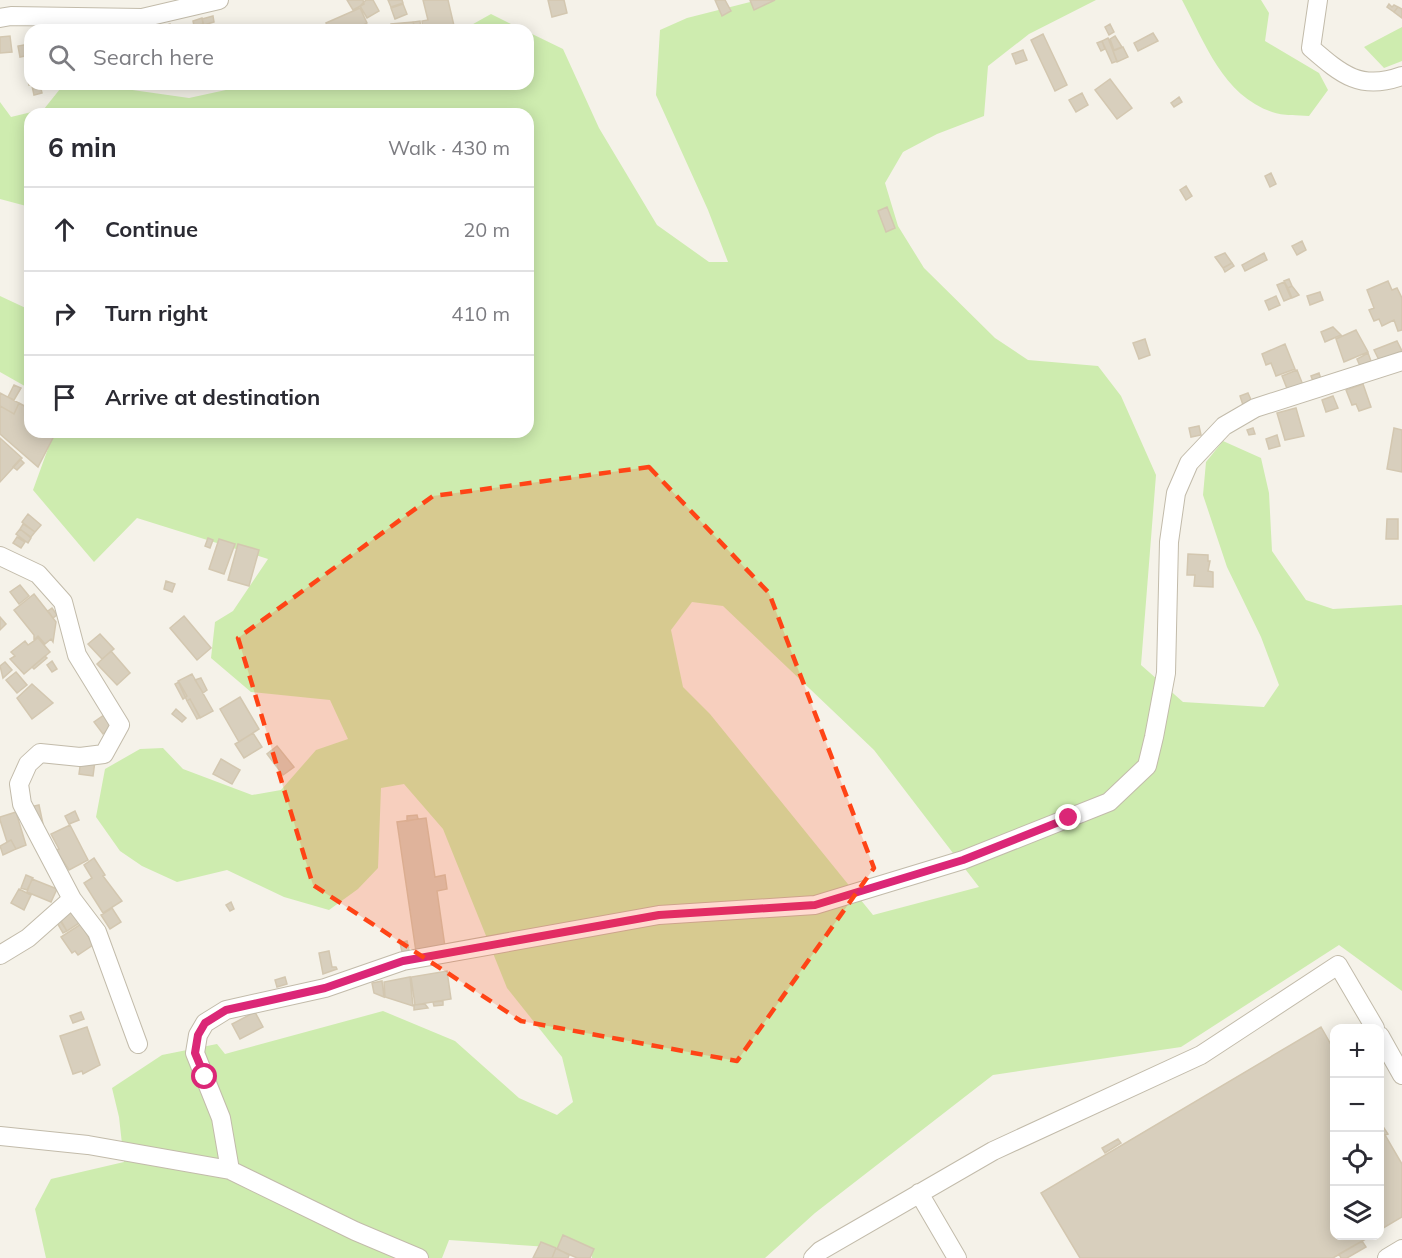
<!DOCTYPE html>
<meta charset="utf-8">
<style>
body{margin:0;font-family:Mulish,sans-serif;background:#f7f7f7;color:#2b2b33}
.controls{position:absolute;right:18px;bottom:18px;display:grid;overflow:hidden;border-radius:12px;box-shadow:0 3px 15px #0003}
.controls button{width:54px;height:54px;display:grid;place-items:center;padding:0;border:0;border-bottom:2px solid #e1e1e2;background:#fff;color:#2b2b33;font:30px sans-serif}
.stop{position:absolute;width:18px;height:18px;margin:-14px;border:4px solid #db2777;border-radius:50%;background:#fff}
.stop.end{background:#db2777;border-color:#fff;box-shadow:0 2px 6px #0008}
.list{margin:0;padding:0;list-style:none}
h2{display:flex;justify-content:space-between;align-items:center;height:78px;margin:0;padding:0 24px;font-size:26px}
h2 small{font-size:20px;font-weight:400;color:#7c7c81}
.list li{display:grid;grid-template-columns:39px 1fr auto;gap:18px;align-items:center;box-sizing:border-box;height:84px;padding:0 24px;border-top:2px solid #e1e1e2}
.list b{display:block;font-size:22px;white-space:nowrap}
.list em{font-size:20px;font-style:normal;color:#7c7c81}
.icon{flex:none;width:33px;height:33px;fill:none;stroke:currentColor;stroke-width:2;stroke-linecap:round;stroke-linejoin:round}
.map{position:relative;flex:none;width:1402px;height:1258px;overflow:hidden}
.search{position:absolute;background:#fff;box-shadow:0 3px 15px #0003;left:24px;top:24px;width:510px;height:66px;display:flex;align-items:center;gap:15px;box-sizing:border-box;padding:0 21px;border-radius:18px;color:#7c7c81;font-size:22px}
.panel{position:absolute;background:#fff;box-shadow:0 3px 15px #0003;left:24px;top:108px;width:510px;height:330px;border-radius:18px}
.map>svg:first-child{display:block}
.green{fill:#ceecaf;fill-rule:evenodd}
.building{fill:#d8cfbd;stroke:#d3c7b0;stroke-width:1.5}
.lines{fill:none;stroke-linecap:round;stroke-linejoin:round}
.minor-casing{stroke:#c2bbaa;stroke-width:20}
.minor{stroke:#fff;stroke-width:18}
.route{stroke:#db2777;stroke-width:8}
.marked{fill:#ff4416;fill-opacity:0.2;stroke:#ff4416;stroke-width:4.5;stroke-dasharray:12 8;stroke-linejoin:round}
</style>
<div class="map">
<svg width="1402" height="1258" viewBox="0 0 1402 1258">
<rect width="100%" height="100%" fill="#f5f2e9"/>
<path class="green" d="M 758,0 L 1096,0 L 1029,34 L 988,66 L 984,116 L 937,134 L 903,152 L 885,183 L 898,226 L 924,268 L 995,338 L 1028,360 L 1098,366 L 1121,396 L 1156,475 L 1141,665 L 1183,702 L 1264,707 L 1279,685 L 1261,637 L 1227,567 L 1203,495 L 1206,462 L 1223,441 L 1261,458 L 1269,493 L 1272,551 L 1306,600 L 1333,609 L 1402,605 L 1402,991 L 1339,945 L 1181,1047 L 993,1075 L 815,1213 L 765,1258 L 592,1258 L 592,1250 L 449,1240 L 442,1258 L 46,1258 L 35,1209 L 51,1179 L 124,1162 L 119,1117 L 112,1088 L 162,1055 L 217,1044 L 225,1054 L 383,1011 L 455,1041 L 519,1098 L 557,1115 L 573,1102 L 562,1057 L 507,988 L 443,829 L 404,784 L 381,788 L 378,868 L 358,889 L 329,910 L 284,897 L 227,870 L 177,882 L 142,866 L 120,851 L 96,817 L 105,769 L 140,749 L 163,748 L 183,769 L 252,795 L 281,790 L 316,750 L 348,739 L 330,700 L 251,692 L 211,658 L 215,622 L 233,611 L 268,559 L 137,518 L 94,562 L 33,490 L 54,432 L 528,432 L 528,114 L 30,114 L 30,207 L 0,199 L 0,102 L 11,117 L 44,109 L 64,84 L 90,84 L 189,98 L 235,88 L 238,84 L 528,84 L 528,32 L 563,49 L 599,128 L 657,225 L 709,262 L 728,262 L 708,210 L 656,95 L 660,30 L 687,18 ZM 692,602 L 723,606 L 874,750 L 979,887 L 873,915 L 710,714 L 683,687 L 671,630 Z
M 1182,0 L 1261,0 L 1269,13 L 1265,41 L 1319,73 L 1328,90 L 1309,116 C 1298,115 1283,116 1272,112 C 1223,95 1205,43 1182,0 Z
M 491,14 L 523,30 L 450,30 L 466,28 Z
M 1402,27 L 1402,61 L 1384,68 L 1364,47 Z
M 0,296 L 30,310 L 30,389 L 0,372 Z"/>
<path class="building" d="M 347,0 L 363,0 L 364,4 L 353,10 Z
M 366,0 L 373,0 L 379,11 L 367,18 L 360,6 Z
M 388,0 L 402,0 L 403,3 L 391,7 Z
M 423,0 L 448,0 L 455,30 L 423,30 L 422,21 L 428,20 Z
M 548,0 L 564,0 L 567,13 L 552,17 Z
M 715,0 L 725,0 L 731,11 L 722,16 Z
M 750,0 L 775,0 L 754,10 Z
M 403,4 L 407,14 L 395,19 L 391,8 Z
M 1389,4 L 1392,7 L 1394,5 L 1398,7 L 1394,12 L 1387,7 Z
M 1398,7 L 1402,9 L 1402,18 L 1394,12 Z
M 360,8 L 367,23 L 355,30 L 329,30 L 326,23 Z
M 213,16 L 214,22 L 204,25 L 202,19 Z
M 202,18 L 203,24 L 194,26 L 193,21 Z
M 420,21 L 421,30 L 416,30 L 413,22 Z
M 413,22 L 416,30 L 391,30 L 391,24 Z
M 170,24 L 172,30 L 152,30 Z
M 1110,24 L 1114,32 L 1109,35 L 1105,27 Z
M 1153,33 L 1158,41 L 1138,51 L 1134,43 Z
M 1043,34 L 1067,85 L 1055,91 L 1031,40 Z
M 10,36 L 12,52 L 0,53 L 0,37 Z
M 1115,36 L 1122,47 L 1114,50 L 1110,39 Z
M 1108,38 L 1117,61 L 1112,63 L 1102,41 Z
M 1102,41 L 1105,49 L 1101,51 L 1097,43 Z
M 30,44 L 30,55 L 20,57 L 18,46 Z
M 1123,47 L 1128,57 L 1117,62 L 1113,51 Z
M 1023,50 L 1027,60 L 1016,64 L 1012,54 Z
M 30,71 L 30,84 L 33,84 L 29,85 L 26,72 Z
M 1110,79 L 1132,108 L 1117,119 L 1095,90 Z
M 40,85 L 42,93 L 34,95 L 32,86 Z
M 1082,93 L 1088,105 L 1076,112 L 1069,100 Z
M 1179,97 L 1182,102 L 1174,107 L 1171,103 Z
M 1271,173 L 1276,184 L 1270,187 L 1265,176 Z
M 1186,186 L 1192,196 L 1186,200 L 1180,190 Z
M 887,207 L 895,228 L 886,232 L 878,211 Z
M 1302,241 L 1306,250 L 1297,255 L 1292,246 Z
M 1225,253 L 1232,263 L 1223,268 L 1215,257 Z
M 1264,253 L 1267,260 L 1245,271 L 1242,265 Z
M 1232,263 L 1234,266 L 1225,272 L 1223,268 Z
M 1289,279 L 1292,286 L 1288,288 L 1284,281 Z
M 1388,281 L 1392,290 L 1397,288 L 1402,298 L 1402,330 L 1398,331 L 1394,320 L 1382,326 L 1379,319 L 1374,321 L 1369,310 L 1374,308 L 1367,290 Z
M 1284,282 L 1291,298 L 1284,301 L 1277,285 Z
M 1292,286 L 1299,295 L 1292,298 L 1288,288 Z
M 1320,292 L 1323,300 L 1310,305 L 1307,296 Z
M 1276,296 L 1280,305 L 1269,310 L 1265,301 Z
M 1333,327 L 1341,335 L 1325,342 L 1321,332 Z
M 1356,330 L 1368,352 L 1344,362 L 1336,339 Z
M 1145,339 L 1150,355 L 1139,359 L 1133,343 Z
M 1397,341 L 1402,351 L 1379,360 L 1374,350 Z
M 1285,344 L 1295,369 L 1276,376 L 1271,363 L 1266,365 L 1262,354 Z
M 1368,353 L 1371,361 L 1360,366 L 1357,359 Z
M 1297,370 L 1303,385 L 1288,391 L 1282,376 Z
M 1319,373 L 1321,379 L 1313,381 L 1311,376 Z
M 1363,384 L 1371,407 L 1359,411 L 1356,404 L 1352,405 L 1346,390 Z
M 14,385 L 21,388 L 14,400 L 8,397 Z
M 0,393 L 19,403 L 14,414 L 0,406 Z
M 1248,393 L 1252,402 L 1243,405 L 1240,396 Z
M 1333,396 L 1338,408 L 1326,412 L 1322,400 Z
M 19,403 L 30,409 L 30,432 L 56,432 L 38,467 L 0,434 L 0,406 L 14,414 Z
M 1296,408 L 1304,436 L 1285,440 L 1277,413 Z
M 1199,426 L 1201,435 L 1191,437 L 1189,428 Z
M 1253,428 L 1255,434 L 1249,435 L 1247,430 Z
M 1394,428 L 1402,430 L 1402,472 L 1387,469 Z
M 1277,435 L 1280,446 L 1269,449 L 1266,439 Z
M 0,438 L 22,458 L 0,482 Z
M 20,459 L 24,463 L 17,470 L 13,467 Z
M 28,514 L 41,525 L 35,532 L 22,522 Z
M 1387,519 L 1398,519 L 1398,539 L 1386,539 Z
M 23,524 L 35,532 L 31,537 L 20,529 Z
M 20,529 L 31,538 L 28,543 L 16,534 Z
M 17,537 L 25,542 L 21,548 L 13,543 Z
M 208,538 L 213,540 L 210,548 L 205,546 Z
M 219,539 L 235,544 L 224,574 L 209,569 Z
M 238,544 L 259,550 L 249,586 L 228,580 Z
M 1188,554 L 1208,555 L 1208,561 L 1210,561 L 1208,571 L 1213,572 L 1213,587 L 1194,586 L 1195,575 L 1187,575 Z
M 166,581 L 175,584 L 172,592 L 164,589 Z
M 20,585 L 29,596 L 19,604 L 10,592 Z
M 34,594 L 56,622 L 53,642 L 51,639 L 45,644 L 38,636 L 34,640 L 34,635 L 14,610 Z
M 52,608 L 57,615 L 53,618 L 48,611 Z
M 184,616 L 211,648 L 197,660 L 170,628 Z
M 0,617 L 6,624 L 0,630 Z
M 100,634 L 114,649 L 102,659 L 88,644 Z
M 38,638 L 50,652 L 24,674 L 10,659 L 15,656 L 11,652 L 25,641 L 28,645 Z
M 111,651 L 130,673 L 117,685 L 97,664 Z
M 45,656 L 47,658 L 34,669 L 32,667 Z
M 52,661 L 57,669 L 52,672 L 47,665 Z
M 5,662 L 12,670 L 3,678 L 0,666 Z
M 16,672 L 27,685 L 17,693 L 6,680 Z
M 192,674 L 213,711 L 200,718 L 190,699 L 187,701 L 178,681 Z
M 201,678 L 207,690 L 203,693 L 195,680 Z
M 179,682 L 187,696 L 183,699 L 175,684 Z
M 32,684 L 53,703 L 32,719 L 17,698 Z
M 240,697 L 259,729 L 239,742 L 220,709 Z
M 190,699 L 200,717 L 197,719 L 187,701 Z
M 176,709 L 186,718 L 182,722 L 172,714 Z
M 104,715 L 112,726 L 103,734 L 94,722 Z
M 253,733 L 262,747 L 244,758 L 235,744 Z
M 277,746 L 294,767 L 283,775 L 267,754 Z
M 81,759 L 95,761 L 93,776 L 79,774 Z
M 221,759 L 240,770 L 232,784 L 213,774 Z
M 39,805 L 43,824 L 34,826 L 30,807 Z
M 75,811 L 79,820 L 69,824 L 65,816 Z
M 16,812 L 26,845 L 16,849 L 11,840 L 7,842 L 0,820 L 0,817 Z
M 417,815 L 418,819 L 407,821 L 407,816 Z
M 426,818 L 435,877 L 445,875 L 447,889 L 437,891 L 445,947 L 416,952 L 397,822 Z
M 70,825 L 88,860 L 69,870 L 56,850 L 59,849 L 51,834 Z
M 11,840 L 16,849 L 3,855 L 0,846 Z
M 94,858 L 105,875 L 103,876 L 122,901 L 103,913 L 84,883 L 92,878 L 84,865 Z
M 26,875 L 33,878 L 27,890 L 21,888 Z
M 32,879 L 57,889 L 51,902 L 27,892 Z
M 19,889 L 31,895 L 24,910 L 11,903 Z
M 231,902 L 234,909 L 230,911 L 226,905 Z
M 75,907 L 84,920 L 67,931 L 59,917 Z
M 112,908 L 121,922 L 110,929 L 101,915 Z
M 59,919 L 67,931 L 63,933 L 56,921 Z
M 81,924 L 93,945 L 78,955 L 75,951 L 72,953 L 61,937 Z
M 407,941 L 409,950 L 402,952 L 400,943 Z
M 329,951 L 332,967 L 336,967 L 337,969 L 323,974 L 319,953 Z
M 447,971 L 451,999 L 415,1005 L 411,977 Z
M 285,977 L 287,984 L 277,987 L 275,980 Z
M 410,977 L 413,1006 L 385,997 L 384,982 Z
M 382,981 L 384,997 L 374,993 L 372,983 Z
M 443,1001 L 443,1005 L 434,1006 L 433,1002 Z
M 425,1004 L 428,1008 L 414,1010 L 414,1005 Z
M 81,1012 L 84,1019 L 73,1023 L 70,1016 Z
M 255,1012 L 263,1027 L 240,1039 L 232,1024 Z
M 87,1027 L 100,1065 L 83,1074 L 82,1071 L 73,1074 L 60,1036 Z
M 1321,1027 L 1334,1050 L 1334,1236 L 1371,1236 L 1333,1258 L 1080,1258 L 1041,1193 Z
M 1380,1126 L 1382,1129 L 1384,1128 L 1388,1134 L 1385,1135 L 1402,1164 L 1402,1217 L 1380,1230 Z
M 1118,1139 L 1121,1143 L 1105,1153 L 1102,1148 Z
M 563,1235 L 594,1249 L 590,1258 L 577,1258 L 557,1249 Z
M 1362,1241 L 1366,1247 L 1347,1258 L 1341,1258 L 1339,1254 Z
M 541,1242 L 556,1248 L 552,1258 L 533,1258 Z
M 556,1248 L 569,1255 L 568,1258 L 552,1258 Z"/>
<g class="lines">
<g class="minor-casing">
<path id="minor" d="M 1318,0 L 1311,48 C 1342,75 1361,91 1402,76
M 0,18 L 11,16 L 142,18 L 219,0
M 0,556 L 38,574 L 63,602 L 77,655 L 120,725 L 104,754 L 80,757 L 40,753 L 28,764 L 19,784 L 22,804 L 72,899 L 97,932 L 138,1044
M 0,955 L 28,938 L 72,899
M 1380,1036 L 1402,1075
M 0,1136 L 88,1145 L 230,1170 L 355,1231 L 419,1258
M 230,1170 L 221,1118 L 195,1053 L 198,1035 L 205,1023 L 226,1010 L 325,988 L 403,961 L 659,915 L 815,905 L 963,860 L 1109,802 L 1147,766 L 1154,737 L 1166,673 L 1169,542 L 1176,493 L 1189,463 L 1224,426 L 1255,408 L 1402,361
M 919,1193 L 957,1258
M 813,1258 L 820,1251 L 993,1151 L 1201,1055 L 1338,965 L 1375,1028
M 1387,1258 L 1402,1249"/>
</g>
<use href="#minor" class="minor"/>
</g>
<g class="lines">
<path class="route" d="M 205,1077 L 195,1053 L 198,1035 L 205,1023 L 226,1010 L 325,988 L 403,961 L 659,915 L 815,905 L 963,860 L 1069,818"/>
</g>
<path class="marked" d="M 649,467 L 769,593 L 874,868 L 737,1061 L 521,1021 L 313,885 L 238,638 L 433,496 Z"/>
</svg>
<div class="controls">
<button>+</button>
<button>−</button>
<button><svg class="icon" aria-label="locate" viewBox="0 0 24 24"><circle cx="12" cy="12" r="6"/><path d="M12 2v4M12 18v4M2 12h4M18 12h4"/></svg></button>
<button><svg class="icon" aria-label="layers" viewBox="0 0 24 24"><path d="M12 4l9 5-9 5-9-5zM3 14l9 5 9-5"/></svg></button>
</div>
<div class="stop" style="left:205px;top:1077px"></div>
<div class="stop end" style="left:1069px;top:818px"></div>
<div class="search"><svg class="icon" aria-label="search" viewBox="0 0 24 24"><circle cx="10" cy="10" r="6"/><path d="M15 15l6 6"/></svg>Search here</div>
<section class="panel">
<h2>6 min<small>Walk · 430 m</small></h2>
<ul class="list">
<li><svg class="icon" aria-label="ahead" viewBox="0 0 24 24"><path d="M12 20V5M6 11l6-6 6 6"/></svg><div><b>Continue</b></div><em>20 m</em></li>
<li><svg class="icon" aria-label="right" viewBox="0 0 24 24"><path d="M7 20v-9h11M14 6l5 5-5 5"/></svg><div><b>Turn right</b></div><em>410 m</em></li>
<li><svg class="icon" aria-label="arrive" viewBox="0 0 24 24"><path d="M6 21V4h12l-3 4 3 4H6"/></svg><div><b>Arrive at destination</b></div></li>
</ul>
</section>
</div>
